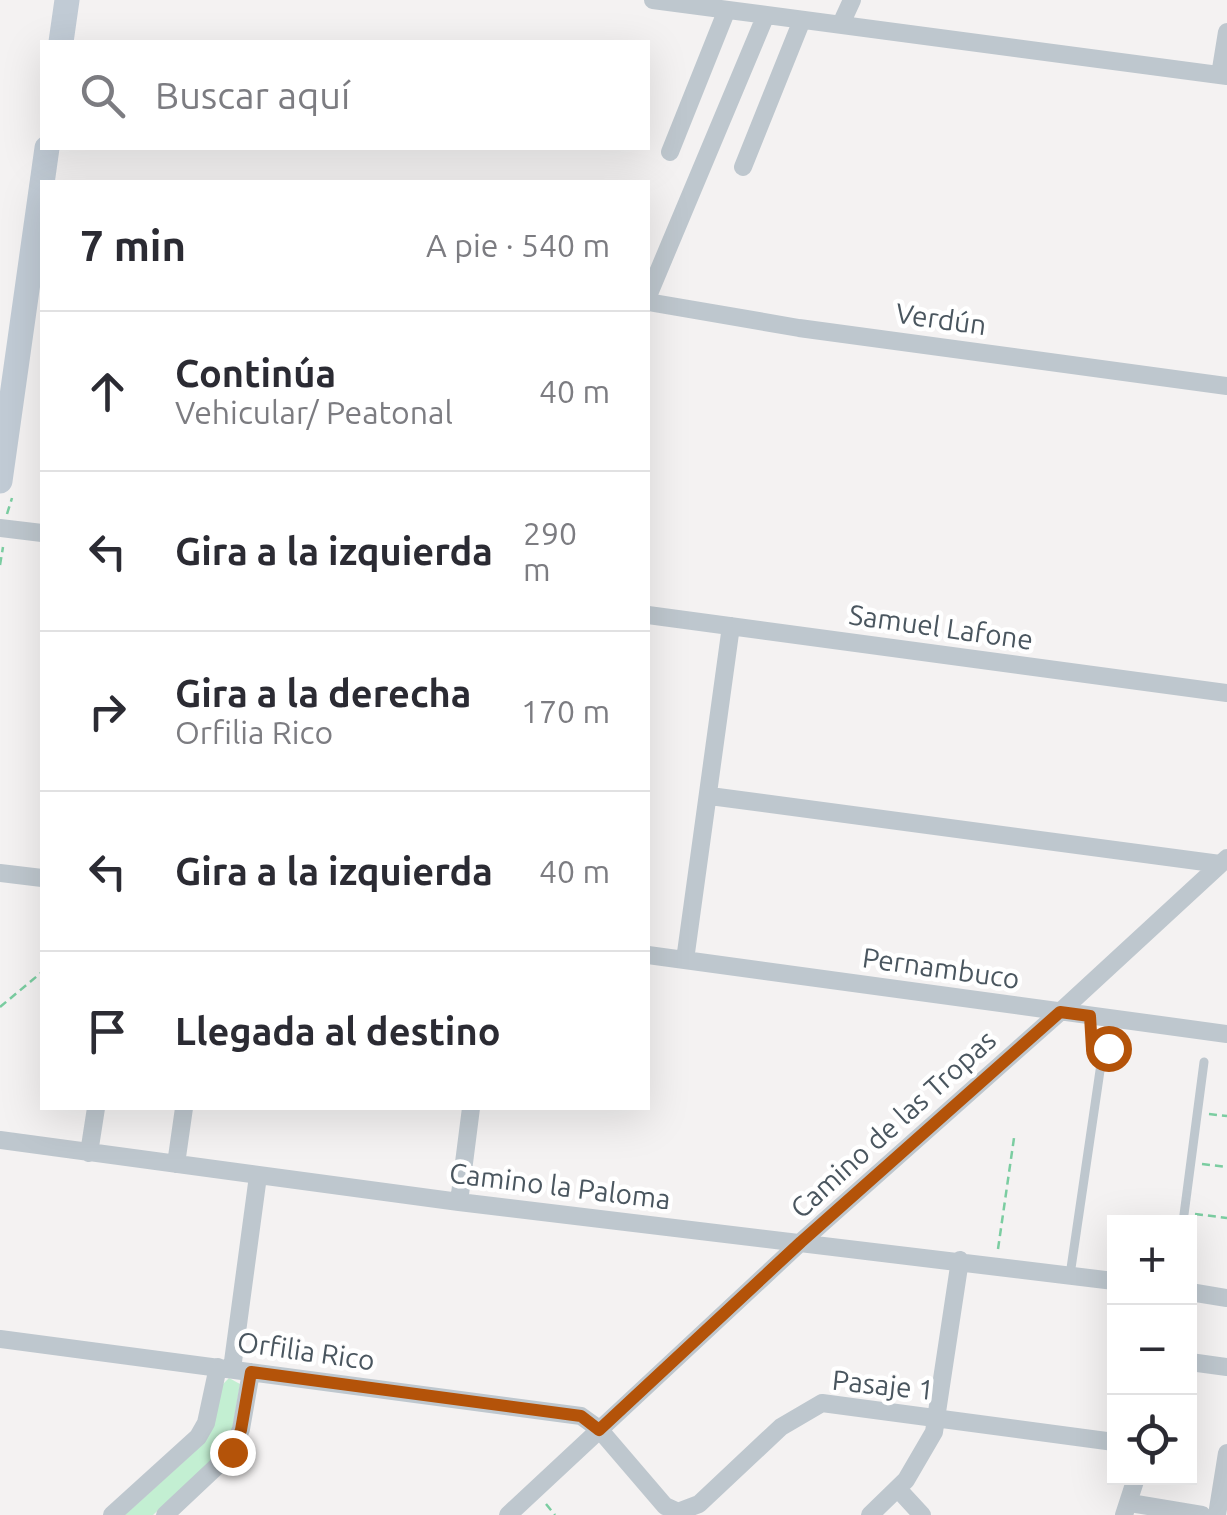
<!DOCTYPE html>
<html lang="es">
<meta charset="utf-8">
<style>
body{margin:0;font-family:Ubuntu,sans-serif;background:#f2f2f3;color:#2b2b33}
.controls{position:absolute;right:30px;bottom:30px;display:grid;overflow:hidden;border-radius:0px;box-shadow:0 10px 40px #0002}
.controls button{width:90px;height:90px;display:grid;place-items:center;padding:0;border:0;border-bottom:2px solid #e1e1e2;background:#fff;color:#2b2b33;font:50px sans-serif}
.stop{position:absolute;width:30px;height:30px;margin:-22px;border:8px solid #b45309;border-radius:50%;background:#fff}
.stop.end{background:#b45309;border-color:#fff;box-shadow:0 2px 10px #0008}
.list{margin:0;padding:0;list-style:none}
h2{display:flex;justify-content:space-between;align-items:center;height:130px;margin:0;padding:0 40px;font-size:42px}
h2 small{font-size:32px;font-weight:400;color:#7c7c81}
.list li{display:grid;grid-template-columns:65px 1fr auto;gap:30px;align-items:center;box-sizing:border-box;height:160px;padding:0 40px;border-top:2px solid #e1e1e2}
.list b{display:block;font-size:38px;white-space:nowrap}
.list p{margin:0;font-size:32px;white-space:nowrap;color:#7c7c81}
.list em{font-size:32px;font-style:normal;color:#7c7c81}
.icon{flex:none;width:55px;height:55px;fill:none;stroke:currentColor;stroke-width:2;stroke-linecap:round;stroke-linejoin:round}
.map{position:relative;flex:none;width:1227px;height:1515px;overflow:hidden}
.search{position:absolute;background:#fff;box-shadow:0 10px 40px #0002;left:40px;top:40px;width:610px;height:110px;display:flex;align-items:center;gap:25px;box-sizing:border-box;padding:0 35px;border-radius:0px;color:#7c7c81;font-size:38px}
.panel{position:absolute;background:#fff;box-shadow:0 10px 40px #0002;left:40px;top:180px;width:610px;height:930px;border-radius:0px}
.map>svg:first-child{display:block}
.green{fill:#c3efd2}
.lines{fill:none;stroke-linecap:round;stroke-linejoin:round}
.path{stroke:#7bcda1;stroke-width:2.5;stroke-dasharray:8 5;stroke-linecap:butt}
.lane{stroke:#bec7ce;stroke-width:9}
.street{stroke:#bec7ce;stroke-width:18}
.secondary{stroke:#c1cbd5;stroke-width:25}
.route{stroke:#b45309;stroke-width:12}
.labels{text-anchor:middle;stroke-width:9;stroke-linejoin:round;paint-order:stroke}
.street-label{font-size:28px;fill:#4a565f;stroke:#fff}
</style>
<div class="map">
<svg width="1227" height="1515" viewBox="0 0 1227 1515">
<rect width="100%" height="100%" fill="#f4f2f2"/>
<path class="green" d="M 229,1378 L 240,1384 L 230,1443 L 153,1515 L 125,1515 L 192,1454 L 223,1384 Z"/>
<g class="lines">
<path class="path" d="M 7,514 L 12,498
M 0,565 L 3,547
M 0,1007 L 42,972
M 1089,1031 L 1092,1048
M 1108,1049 L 1118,1036
M 1209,1114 L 1227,1116
M 1202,1164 L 1227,1167
M 1195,1214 L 1227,1218
M 998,1249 L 1014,1138
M 546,1504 L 555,1515"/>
<path class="lane" d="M 1183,1222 L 1204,1062
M 1070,1275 L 1102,1057"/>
<path class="street" d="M 653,0 L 1227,76
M 841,24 L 852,0
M 1220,75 L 1227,32
M 670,152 L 726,12
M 743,167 L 802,20
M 648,296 L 765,17
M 648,302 L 799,328 L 1227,386
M 0,528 L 42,533
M 648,615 L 1227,693
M 710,796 L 1220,864
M 0,873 L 42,878
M 648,955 L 1227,1034
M 685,960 L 731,626
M 0,1140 L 459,1202 L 1114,1281
M 89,1153 L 96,1108
M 176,1164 L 184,1108
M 459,1202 L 471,1108
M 1190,1292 L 1227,1298
M 0,1339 L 581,1416 L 599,1429 L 665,1506 L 678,1512 L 699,1504 L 781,1427 L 822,1403 L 1114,1442
M 1190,1362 L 1227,1367
M 232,1369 L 258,1176
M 898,1489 L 922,1515
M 1130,1503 L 1202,1515
M 112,1515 L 198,1437 L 206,1423 L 218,1367
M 165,1515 L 232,1452 L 241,1429 L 251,1372
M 508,1515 L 801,1242 L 1060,1012 L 1227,858
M 870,1515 L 906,1480 L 934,1432 L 960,1260
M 1124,1515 L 1136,1478
M 1217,1515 L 1227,1453"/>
<path class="secondary" d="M 61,42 L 67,0
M 0,481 L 47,148"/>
</g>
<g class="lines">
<path class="route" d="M 232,1452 L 241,1430 L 251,1372 L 581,1416 L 599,1430 L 801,1242 L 1060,1012 L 1090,1016 L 1092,1049 L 1102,1056 L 1108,1048"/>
</g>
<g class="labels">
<g class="street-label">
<text transform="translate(941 319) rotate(8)" y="10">Verdún</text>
<text transform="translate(941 627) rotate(8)" y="10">Samuel Lafone</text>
<text transform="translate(941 968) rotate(8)" y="10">Pernambuco</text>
<text transform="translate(893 1124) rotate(-42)" y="10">Camino de las Tropas</text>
<text transform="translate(560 1186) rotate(7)" y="10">Camino la Paloma</text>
<text transform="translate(306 1351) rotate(8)" y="10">Orfilia Rico</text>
<text transform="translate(883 1385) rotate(6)" y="10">Pasaje 1</text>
</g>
</g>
</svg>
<div class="controls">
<button>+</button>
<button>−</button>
<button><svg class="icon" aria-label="locate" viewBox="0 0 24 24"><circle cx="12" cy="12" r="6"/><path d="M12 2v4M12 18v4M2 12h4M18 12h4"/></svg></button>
</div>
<div class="stop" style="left:1108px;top:1048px"></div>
<div class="stop end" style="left:232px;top:1452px"></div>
<div class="search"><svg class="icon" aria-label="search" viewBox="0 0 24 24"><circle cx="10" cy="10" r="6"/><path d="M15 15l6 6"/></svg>Buscar aquí</div>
<section class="panel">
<h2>7 min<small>A pie · 540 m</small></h2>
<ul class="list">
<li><svg class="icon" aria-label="ahead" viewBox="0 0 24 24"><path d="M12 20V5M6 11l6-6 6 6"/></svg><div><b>Continúa</b><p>Vehicular/ Peatonal</p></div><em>40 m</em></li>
<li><svg class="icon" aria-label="left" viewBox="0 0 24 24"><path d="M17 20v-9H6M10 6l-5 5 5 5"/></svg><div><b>Gira a la izquierda</b></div><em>290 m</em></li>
<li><svg class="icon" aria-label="right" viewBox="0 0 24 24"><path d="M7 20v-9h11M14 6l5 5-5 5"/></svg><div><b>Gira a la derecha</b><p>Orfilia Rico</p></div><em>170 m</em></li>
<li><svg class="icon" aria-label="left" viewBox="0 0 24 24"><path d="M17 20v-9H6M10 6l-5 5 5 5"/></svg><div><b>Gira a la izquierda</b></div><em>40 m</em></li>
<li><svg class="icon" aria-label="arrive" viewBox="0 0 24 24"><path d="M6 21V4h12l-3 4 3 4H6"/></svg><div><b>Llegada al destino</b></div></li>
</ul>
</section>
</div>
